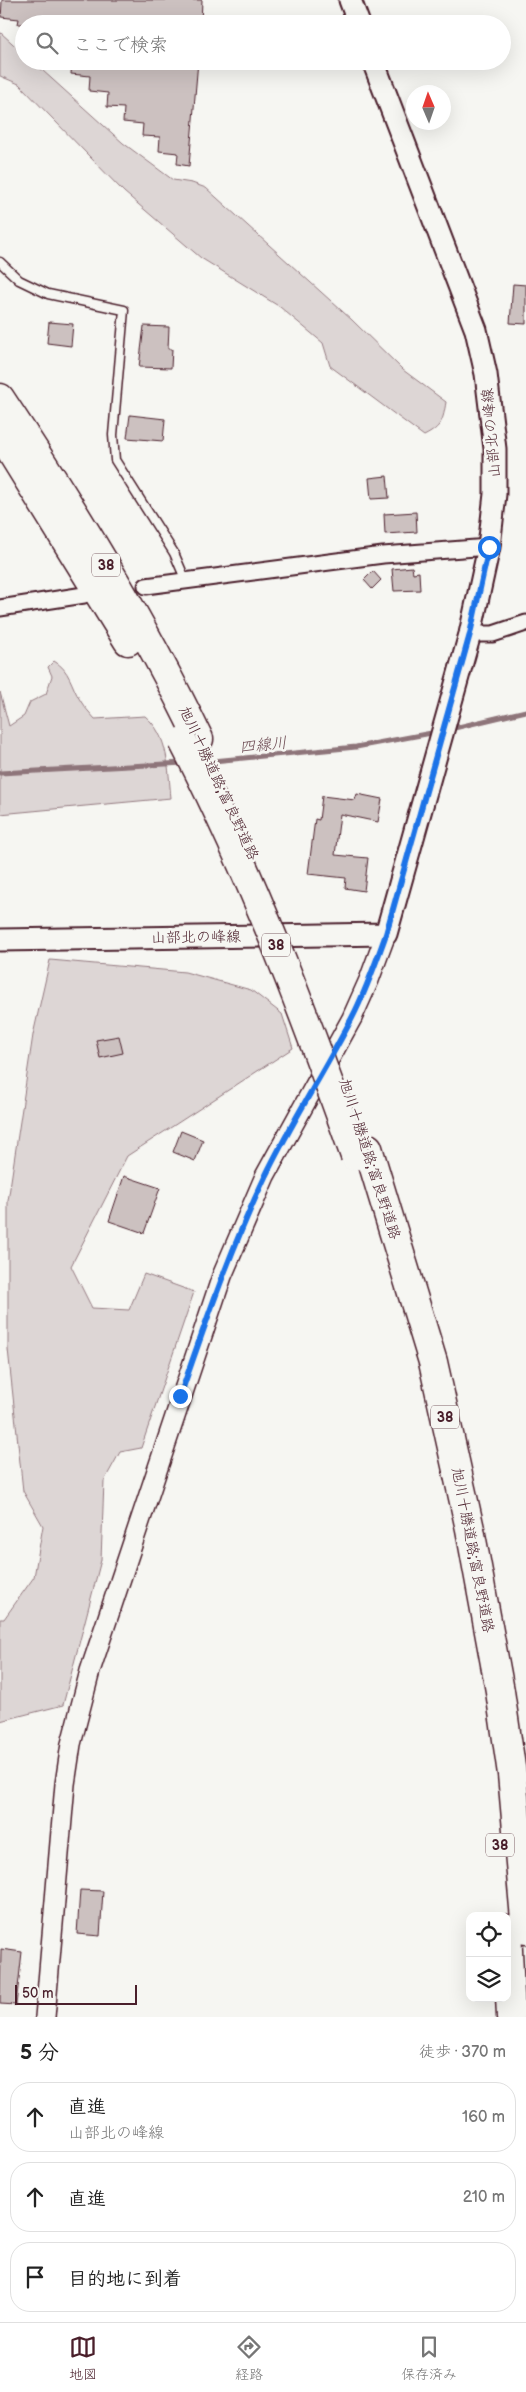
<!DOCTYPE html>
<html lang="ja">
<meta charset="utf-8">
<style>
body{margin:0;font-family:"Balsamiq Sans","Klee One",sans-serif;background:#f6f6f6;color:#222}
.controls{position:absolute;right:15px;bottom:15px;display:grid;overflow:hidden;border-radius:10px;box-shadow:0 5px 20px #0002}
.controls button{width:45px;height:45px;display:grid;place-items:center;padding:0;border:0;border-bottom:1px solid #e0e0e0;background:#fff;color:#222;font:25px sans-serif}
.compass{position:absolute;left:406px;top:85px;width:45px;height:45px;border-radius:50%;background:#fff;box-shadow:0 5px 20px #0002;rotate:358deg}
.scale{position:absolute;left:15px;bottom:12px;width:122px;box-sizing:border-box;padding-left:5px;border:2px solid #4a1f2b;border-top:0;font-size:14px;line-height:18px;white-space:nowrap;color:#4a1f2b;-webkit-text-stroke:4px #f6f6f2;paint-order:stroke}
.stop{position:absolute;width:15px;height:15px;margin:-11px;border:4px solid #1a73e8;border-radius:50%;background:#fff}
.stop.end{background:#1a73e8;border-color:#fff;box-shadow:0 1px 5px #0008}
.list{margin:0;padding:0;list-style:none}
h2{display:flex;justify-content:space-between;align-items:center;height:65px;margin:0;padding:0 20px;font-size:21px}
h2 small{font-size:16px;font-weight:400;color:#767676}
.list li{display:grid;grid-template-columns:32px 1fr auto;gap:15px;align-items:center;box-sizing:border-box;height:70px;margin:0 10px 10px;padding:0 10px;border:1px solid #e0e0e0;border-radius:20px}
.list b{display:block;font-size:19px;white-space:nowrap}
.list p{margin:0;font-size:16px;white-space:nowrap;color:#767676}
.list em{font-size:16px;font-style:normal;color:#767676}
.icon{flex:none;width:28px;height:28px;fill:none;stroke:currentColor;stroke-width:2;stroke-linecap:round;stroke-linejoin:round}
.map{position:relative;flex:none;width:526px;height:2017px;overflow:hidden}
.search{position:absolute;background:#fff;box-shadow:0 5px 20px #0002;left:15px;right:15px;top:15px;height:55px;display:flex;align-items:center;gap:12px;box-sizing:border-box;padding:0 18px;border-radius:28px;color:#767676;font-size:19px}
.sheet{height:305px;background:#fff}
nav{display:flex;justify-content:space-around;align-items:center;box-sizing:border-box;height:70px;border-top:1px solid #e0e0e0;background:#fff;font-size:14px;color:#767676}
nav a{display:grid;justify-items:center;gap:2px}
nav .on{color:#4a1f2b}
.map>svg:first-child{display:block}
.green{fill:#ddd6d5;stroke:#947a80}
.lines{fill:none;stroke-linecap:round;stroke-linejoin:round}
.stream{stroke:#8e747a;stroke-width:5}
.building{fill:#ccc1c0;stroke:#4a1f2b}
.service-casing{stroke:#4a1f2b;stroke-width:11}
.minor-casing{stroke:#4a1f2b;stroke-width:19}
.tertiary-casing{stroke:#4a1f2b;stroke-width:22}
.secondary-casing{stroke:#4a1f2b;stroke-width:25}
.motorway-casing{stroke:#4a1f2b;stroke-width:31}
.service{stroke:#f6f6f2;stroke-width:8}
.minor{stroke:#f6f6f2;stroke-width:15}
.tertiary{stroke:#f6f6f2;stroke-width:19}
.secondary{stroke:#f6f6f2;stroke-width:21}
.motorway{stroke:#f6f6f2;stroke-width:28}
.motorway-bridge-casing{stroke:#4a1f2b;stroke-width:31;stroke-linecap:butt}
.motorway-bridge{stroke:#f6f6f2;stroke-width:28}
.route{stroke:#1a73e8;stroke-width:6}
.labels{text-anchor:middle;stroke-width:5;stroke-linejoin:round;paint-order:stroke}
.shield{fill:#f6f6f2;stroke:#7e6067;stroke-width:1}
.shield-label{font-size:14px;font-weight:bold;fill:#4a1f2b}
.street-label{font-size:15px;fill:#4a1f2b;stroke:#f6f6f2}
.water-label{font-size:16px;font-style:italic;fill:#6c4a52;stroke:#f6f6f2}
</style>
<div class="map">
<svg width="526" height="2017" viewBox="0 0 526 2017">
<rect width="100%" height="100%" fill="#f6f6f2"/>
<filter id="ink" filterUnits="userSpaceOnUse"><feTurbulence type="fractalNoise" baseFrequency=".02" numOctaves="2"/><feDisplacementMap in="SourceGraphic" scale="10" xChannelSelector="R" yChannelSelector="G"/><feConvolveMatrix kernelMatrix="1 2 1 2 8 2 1 2 1" color-interpolation-filters="sRGB"/></filter>
<g filter="url(#ink)">
<path class="green" d="M 0,32 L 24,54 L 24,61 L 32,61 L 123,143 L 173,180 L 192,183 L 206,188 L 352,320 L 403,370 L 446,402 C 443,420 442,427 424,436 L 330,366 L 323,343 L 280,307 L 201,258 L 124,192 L 19,84 L 0,76 Z
M 54,661 C 70,670 71,686 80,700 C 84,707 90,713 95,719 L 145,716 C 169,736 168,769 171,798 L 0,814 L 0,692 L 9,726 L 24,716 L 30,702 L 46,694 L 52,676 L 48,667 Z
M 50,960 L 185,972 L 251,990 L 282,1014 L 293,1048 L 127,1156 L 71,1266 L 92,1308 L 129,1310 L 144,1274 L 194,1292 L 141,1448 L 120,1452 L 104,1481 L 101,1560 L 63,1705 L 0,1721 L 0,1619 L 4,1619 L 34,1577 L 43,1526 L 23,1491 L 8,1349 L 8,1201 L 33,1035 Z"/>
<g class="lines">
<path class="stream" d="M 450,729 L 526,711
M 203,762 L 356,747 L 437,732
M 0,773 L 184,763"/>
</g>
<path class="building" d="M 2,0 L 202,0 L 201,24 L 18,24 L 19,19 L 1,17 Z
M 72,61 L 198,61 L 189,166 L 177,164 L 178,153 L 159,151 L 160,137 L 142,136 L 143,124 L 123,122 L 124,108 L 107,107 L 108,93 L 89,91 L 90,76 L 71,74 Z
M 513,284 L 526,285 L 526,324 L 510,323 Z
M 49,322 L 73,324 L 71,346 L 47,343 Z
M 144,326 L 169,327 L 168,349 L 172,349 L 171,368 L 139,367 Z
M 130,415 L 165,419 L 163,441 L 127,438 Z
M 387,476 L 389,498 L 371,499 L 369,478 Z
M 416,512 L 417,532 L 385,534 L 384,514 Z
M 412,567 L 413,573 L 419,572 L 420,590 L 394,591 L 392,569 Z
M 373,571 L 381,580 L 372,589 L 364,580 Z
M 357,794 L 382,799 L 378,822 L 340,814 L 335,855 L 368,858 L 364,891 L 345,888 L 346,878 L 308,874 L 315,819 L 319,820 L 322,796 L 355,800 Z
M 119,1036 L 123,1053 L 100,1058 L 96,1040 Z
M 181,1131 L 203,1140 L 195,1161 L 173,1152 Z
M 124,1176 L 160,1188 L 144,1233 L 109,1221 Z
M 80,1890 L 103,1891 L 100,1936 L 77,1934 Z
M 1,1949 L 22,1952 L 16,2005 L 0,2004 Z"/>
<g class="lines">
<g class="service-casing">
<path id="service" d="M 0,262 L 19,280 L 48,294 L 124,310 L 113,435 L 115,460 L 174,553 L 186,581"/>
</g>
<g class="minor-casing">
<path id="minor" d="M 146,586 L 383,555 L 489,547
M 0,608 L 84,595
M 470,634 L 493,634 L 526,623"/>
</g>
<g class="tertiary-casing">
<path id="tertiary" d="M 45,2017 L 65,1784 L 71,1744 L 90,1671 L 222,1276 L 265,1176 L 352,1018 L 369,980 L 386,934"/>
</g>
<g class="secondary-casing">
<path id="secondary" d="M 350,0 L 359,24
M 0,940 L 386,934 L 470,634 L 489,547 L 495,494 L 495,449 L 486,374 L 476,330 L 373,61"/>
</g>
<g class="motorway-casing">
<path id="motorway" d="M 0,398 C 73,508 142,620 199,739
M 0,434 L 128,641
M 368,1148 L 433,1362 L 470,1529 L 500,1691 L 512,1774 L 526,1930
M 507,1929 L 511,2017"/>
</g>
<use href="#service" class="service"/>
<use href="#minor" class="minor"/>
<use href="#tertiary" class="tertiary"/>
<use href="#secondary" class="secondary"/>
<use href="#motorway" class="motorway"/>
<g class="motorway-bridge-casing">
<path id="motorway-bridge" d="M 183,741 C 252,874 305,1015 355,1156"/>
</g>
<use href="#motorway-bridge" class="motorway-bridge"/>
</g>
</g>
<g class="lines" filter="url(#ink)">
<path class="route" d="M 180,1396 C 206,1322 231,1248 265,1177 C 291,1123 324,1072 352,1018 C 366,991 376,962 386,934 L 470,634 L 489,547"/>
</g>
<g class="labels">
<g class="shield">
<rect x="92" y="553.5" width="28" height="23" rx="4"/>
<rect x="262" y="933.5" width="28" height="23" rx="4"/>
<rect x="431" y="1405.5" width="28" height="23" rx="4"/>
<rect x="486" y="1833.5" width="28" height="23" rx="4"/>
</g>
<g class="shield-label">
<text x="106" y="570">38</text>
<text x="276" y="950">38</text>
<text x="445" y="1422">38</text>
<text x="500" y="1850">38</text>
</g>
<g class="street-label">
<text transform="translate(491 433) rotate(-95)" y="5">山部北の峰線</text>
<text transform="translate(219 783) rotate(65)" y="5">旭川十勝道路;富良野道路</text>
<text transform="translate(196 937) rotate(-1)" y="5">山部北の峰線</text>
<text transform="translate(370 1159) rotate(72)" y="5">旭川十勝道路;富良野道路</text>
<text transform="translate(473 1550) rotate(79)" y="5">旭川十勝道路;富良野道路</text>
</g>
<g class="water-label">
<text transform="translate(263 744) rotate(-6)" y="6">四線川</text>
</g>
</g>
</svg>
<div class="controls">
<button><svg class="icon" aria-label="locate" viewBox="0 0 24 24"><circle cx="12" cy="12" r="6"/><path d="M12 2v4M12 18v4M2 12h4M18 12h4"/></svg></button>
<button><svg class="icon" aria-label="layers" viewBox="0 0 24 24"><path d="M12 4l9 5-9 5-9-5zM3 14l9 5 9-5"/></svg></button>
</div>
<svg class="compass" viewBox="-18 -18 36 36"><path d="M0-13l5 13h-10z" fill="#e53935"/><path d="M0 13l5-13h-10z" fill="#767676"/></svg>
<div class="scale">50 m</div>
<div class="stop" style="left:489px;top:547px"></div>
<div class="stop end" style="left:180px;top:1396px"></div>
<div class="search"><svg class="icon" aria-label="search" viewBox="0 0 24 24"><circle cx="10" cy="10" r="6"/><path d="M15 15l6 6"/></svg>ここで検索</div>
</div>
<section class="sheet">
<h2>5 分<small>徒歩 · 370 m</small></h2>
<ul class="list">
<li><svg class="icon" aria-label="ahead" viewBox="0 0 24 24"><path d="M12 20V5M6 11l6-6 6 6"/></svg><div><b>直進</b><p>山部北の峰線</p></div><em>160 m</em></li>
<li><svg class="icon" aria-label="ahead" viewBox="0 0 24 24"><path d="M12 20V5M6 11l6-6 6 6"/></svg><div><b>直進</b></div><em>210 m</em></li>
<li><svg class="icon" aria-label="arrive" viewBox="0 0 24 24"><path d="M6 21V4h12l-3 4 3 4H6"/></svg><div><b>目的地に到着</b></div></li>
</ul>
</section>
<nav>
<a class="on"><svg class="icon" aria-label="map" viewBox="0 0 24 24"><path d="M3 6l6-2 6 2 6-2v14l-6 2-6-2-6 2zM9 4v14M15 6v14"/></svg>地図</a>
<a><svg class="icon" aria-label="directions" viewBox="0 0 24 24"><path d="M12 3l9 9-9 9-9-9zM9 14v-3h6M13 9l2 2-2 2"/></svg>経路</a>
<a><svg class="icon" aria-label="saved" viewBox="0 0 24 24"><path d="M7 4h10v16l-5-4-5 4z"/></svg>保存済み</a>
</nav>
